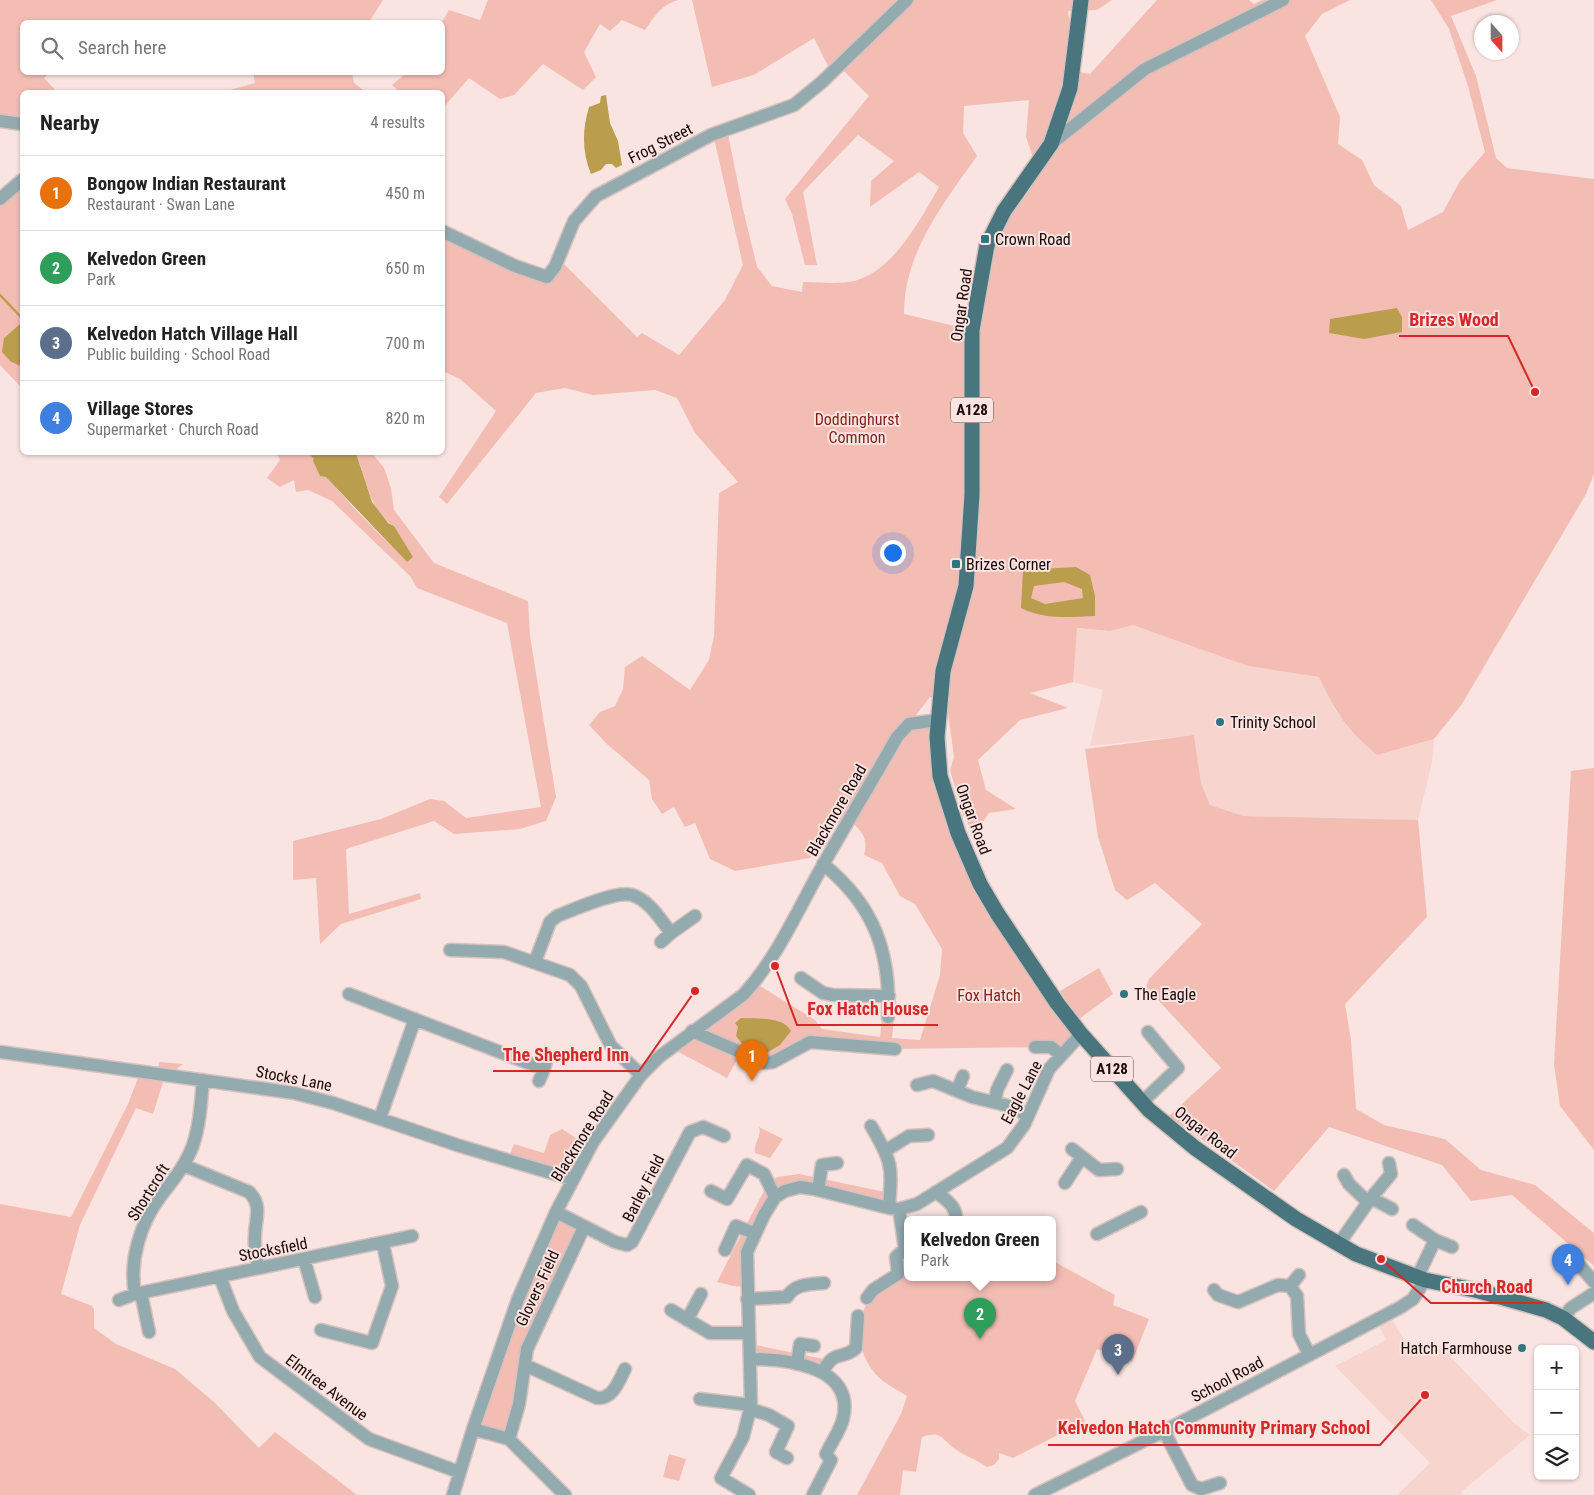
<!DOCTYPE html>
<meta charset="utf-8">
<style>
body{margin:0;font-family:"Roboto Condensed",sans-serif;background:#f6f6f6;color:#222}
.controls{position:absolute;right:15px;bottom:15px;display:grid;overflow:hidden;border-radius:8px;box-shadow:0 1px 4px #0004}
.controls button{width:45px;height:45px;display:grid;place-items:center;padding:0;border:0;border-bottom:1px solid #e0e0e0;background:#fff;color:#222;font:25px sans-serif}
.compass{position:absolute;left:1474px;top:15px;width:45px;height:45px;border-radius:50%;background:#fff;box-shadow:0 1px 4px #0004;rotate:159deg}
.you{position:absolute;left:892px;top:552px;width:18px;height:18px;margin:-12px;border:4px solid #fff;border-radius:50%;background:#1a73e8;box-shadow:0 0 0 8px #1a73e833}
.badge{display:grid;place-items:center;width:32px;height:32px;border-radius:50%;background:#2d7580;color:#fff;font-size:16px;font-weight:700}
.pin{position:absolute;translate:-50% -41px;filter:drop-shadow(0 1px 2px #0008)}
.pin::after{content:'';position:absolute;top:26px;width:18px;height:15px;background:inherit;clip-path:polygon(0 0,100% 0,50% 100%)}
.popup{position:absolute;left:904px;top:1216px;width:152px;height:65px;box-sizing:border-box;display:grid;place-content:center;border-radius:8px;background:#fff;filter:drop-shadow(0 1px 4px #0005);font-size:16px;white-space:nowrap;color:#767676}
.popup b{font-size:19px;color:#222}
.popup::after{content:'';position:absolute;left:50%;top:100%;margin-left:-10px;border:10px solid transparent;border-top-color:#fff}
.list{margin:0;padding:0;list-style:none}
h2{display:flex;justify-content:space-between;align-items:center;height:65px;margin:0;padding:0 20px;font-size:21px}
h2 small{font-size:16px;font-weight:400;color:#767676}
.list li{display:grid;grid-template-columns:32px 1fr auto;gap:15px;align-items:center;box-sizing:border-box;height:75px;padding:0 20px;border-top:1px solid #e0e0e0}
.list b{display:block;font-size:19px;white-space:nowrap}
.list p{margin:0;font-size:16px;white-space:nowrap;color:#767676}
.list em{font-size:16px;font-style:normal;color:#767676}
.icon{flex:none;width:28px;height:28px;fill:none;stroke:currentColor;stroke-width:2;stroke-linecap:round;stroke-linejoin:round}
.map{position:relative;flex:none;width:1594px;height:1495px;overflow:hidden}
.search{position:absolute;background:#fff;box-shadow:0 1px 4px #0004;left:20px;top:20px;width:425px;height:55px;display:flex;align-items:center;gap:12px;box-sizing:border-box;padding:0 18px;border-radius:8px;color:#767676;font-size:19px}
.panel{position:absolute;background:#fff;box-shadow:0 1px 4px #0004;left:20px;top:90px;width:425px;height:365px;border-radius:8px}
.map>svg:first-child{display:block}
.built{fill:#f8d4ce}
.green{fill:#f3bdb4;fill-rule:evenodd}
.water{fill:#bb9d4e;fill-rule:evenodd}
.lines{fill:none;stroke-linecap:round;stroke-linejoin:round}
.stream{stroke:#bb9d4e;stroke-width:2.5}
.minor-casing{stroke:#d5c1be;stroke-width:15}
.major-casing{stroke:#d5c1be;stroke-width:18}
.minor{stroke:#93abaf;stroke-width:12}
.major{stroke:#49767e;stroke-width:15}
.poi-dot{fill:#2d7580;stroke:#f9e4e1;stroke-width:2}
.labels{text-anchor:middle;stroke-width:4;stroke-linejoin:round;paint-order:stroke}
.shield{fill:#f9e4e1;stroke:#5c4a48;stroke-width:1}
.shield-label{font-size:15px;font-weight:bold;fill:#190806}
.street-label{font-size:16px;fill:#190806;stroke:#f9e4e1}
.poi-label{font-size:16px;fill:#190806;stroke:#f9e4e1;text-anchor:start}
.park-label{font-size:16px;fill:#821f17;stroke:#f9e4e1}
.leader{fill:none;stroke:#d62828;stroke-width:2}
.callout-dot{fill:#d62828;stroke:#f9e4e1;stroke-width:2}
.callout-label{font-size:18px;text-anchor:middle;font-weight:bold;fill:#d62828;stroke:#f9e4e1;stroke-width:4;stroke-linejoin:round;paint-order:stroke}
</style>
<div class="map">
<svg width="1594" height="1495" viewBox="0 0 1594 1495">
<rect width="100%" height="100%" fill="#f9e4e1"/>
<path class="built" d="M 1138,623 L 1248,666 L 1319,677 L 1335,710 L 1377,755 L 1434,739 L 1432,762 L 1418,820 L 1243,816 L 1210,805 L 1201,783 L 1194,735 L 1090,746 L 1103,690 L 1073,682 L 1076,628 L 1110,631 Z
M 1390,1317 L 1414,1356 L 1442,1348 L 1515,1424 L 1530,1435 L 1461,1492 L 1463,1495 L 1397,1495 L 1430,1463 L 1335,1366 L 1386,1340 L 1378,1324 Z"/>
<path class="green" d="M 0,0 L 383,0 L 369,22 L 22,22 L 22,72 L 50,73 L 44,78 L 57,92 L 22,92 L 22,124 L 0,121 Z
M 488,0 L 678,0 C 661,5 655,16 645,30 L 622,20 L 610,31 L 600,24 L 584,52 L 596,77 L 583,90 L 543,64 L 514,95 L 500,99 L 469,78 L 443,108 L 442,92 L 400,92 L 392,85 L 406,73 L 442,72 L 442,22 L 449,10 L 480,20 Z
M 692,0 L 1112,0 L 1097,10 L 1068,11 L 1070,24 L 1067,70 L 1090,74 L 1157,0 L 1249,0 L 1254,4 L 1262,0 L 1350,0 L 1322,14 L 1305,36 L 1340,117 L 1338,144 L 1362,160 L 1374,185 L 1401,206 L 1408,230 L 1443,212 L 1460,181 L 1485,152 L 1468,86 L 1449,29 L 1431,0 L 1497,0 L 1451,16 L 1476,76 L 1496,158 L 1507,168 L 1594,179 L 1594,474 L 1586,494 L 1462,704 L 1434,739 L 1377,755 C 1346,728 1336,714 1319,677 L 1248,666 L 1133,625 L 1110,631 L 1077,628 L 1073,682 L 1030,693 L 1068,708 L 1020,720 L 978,760 L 986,790 L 1016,809 L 989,813 L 974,834 L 963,815 L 950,770 L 954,757 L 946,698 L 930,697 L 909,724 L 938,720 L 937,737 L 969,861 L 1081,1034 L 1061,1055 L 1044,1047 L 895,1049 L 817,1043 L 773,1062 L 741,1052 L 727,1078 L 675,1050 L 692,1041 L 710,1038 L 708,1027 L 760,986 L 815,1020 L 822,1029 L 880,1037 L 882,1017 L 894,1018 L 892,1038 L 920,1040 L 940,975 L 942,949 L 915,904 L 900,896 L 882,863 L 864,855 C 869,838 861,830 849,820 L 836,823 L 810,858 L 735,871 L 710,859 L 695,823 L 685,827 L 674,807 L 662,814 L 652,799 L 649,780 L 607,744 L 589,725 L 600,712 L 615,706 L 623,689 L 625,667 L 642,656 L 690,690 L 709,660 L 714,636 L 719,493 L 738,482 L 695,433 L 677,398 L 655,390 L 593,395 L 565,388 L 536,393 L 447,504 L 439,497 L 496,411 L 460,379 L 443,371 L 443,231 L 547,277 L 558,258 L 637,337 L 642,333 L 679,355 L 725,300 L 743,265 L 713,134 L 727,129 L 743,209 L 757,267 L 772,286 L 802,292 L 803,282 C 818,282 835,284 849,282 C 891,276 920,220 939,187 L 919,172 L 870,207 L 871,181 L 894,161 L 858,135 L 803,192 L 817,265 L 805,265 L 792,214 L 785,199 L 869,96 L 836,63 L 829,68 L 814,38 L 754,75 L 712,87 ZM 1029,100 L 1026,137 L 1034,160 L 987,245 L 978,298 L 980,332 L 904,314 C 904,252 943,204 977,156 L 963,133 L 964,106 Z
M 253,72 L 352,73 L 354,83 L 366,92 L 223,92 L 255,83 Z
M 22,180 L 22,247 L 20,260 L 22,273 L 22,322 L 4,338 L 17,363 L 22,367 L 22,388 L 0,365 L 0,199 Z
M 277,453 L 315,453 L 313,461 L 354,508 L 407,562 L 394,526 C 369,512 366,477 356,453 L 372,453 L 384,468 L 391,488 L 394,510 L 434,563 L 528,601 L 530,636 L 556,797 L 546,821 L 520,829 L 454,834 L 434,821 L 346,849 L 349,914 L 420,893 L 421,899 L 341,924 L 320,944 L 316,878 L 293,880 L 293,841 L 381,819 L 430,799 L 444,801 L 466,818 L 541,807 L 507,623 L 417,588 L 410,576 L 332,501 L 308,490 L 296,492 L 294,480 L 280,487 L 267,478 L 280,460 Z
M 1194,735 L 1201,783 L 1210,805 L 1243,816 L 1418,820 L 1427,917 L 1345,1004 L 1351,1040 L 1356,1109 L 1384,1125 L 1445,1139 L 1481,1170 L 1535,1185 L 1594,1233 L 1594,1266 L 1512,1195 L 1471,1201 L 1442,1165 L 1329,1127 L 1274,1191 L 1169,1116 L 1221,1068 L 1146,987 L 1149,979 L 1202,924 L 1155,883 L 1127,900 L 1115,890 L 1098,837 L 1085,749 Z
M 1594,768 L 1594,1150 L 1560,1106 L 1554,1064 L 1571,771 Z
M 1099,968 L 1113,994 L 1079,1019 L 1060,991 Z
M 159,1062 L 183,1064 L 164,1079 L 153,1114 L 136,1108 L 80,1225 L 61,1294 L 92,1306 L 94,1309 L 94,1328 L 116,1344 L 175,1369 L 214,1402 L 259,1448 L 275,1432 L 357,1495 L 0,1495 L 0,1204 L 71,1217 L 128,1104 L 143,1065 L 158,1067 Z
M 759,1127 L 783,1139 L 770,1158 L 755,1153 C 753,1143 762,1137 759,1127 Z
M 562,1129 L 590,1147 L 572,1179 L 508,1160 L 514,1144 L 544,1153 L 550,1135 Z
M 799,1174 L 890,1193 L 889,1208 L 785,1191 L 754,1233 L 747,1287 L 733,1286 L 717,1282 L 769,1181 L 778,1177 Z
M 556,1212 L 584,1227 L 527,1349 L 509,1439 L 473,1429 Z
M 1053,1261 L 1115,1295 L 1113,1305 L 1149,1319 L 1132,1362 L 1097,1349 L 1075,1401 L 1085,1421 L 1013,1458 L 999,1453 L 999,1459 L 994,1465 L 987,1467 C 977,1460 965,1456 955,1449 C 941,1439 942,1430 922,1437 L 916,1472 L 903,1470 L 900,1495 L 857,1495 L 901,1414 L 907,1396 C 896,1389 881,1382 873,1371 C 846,1335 861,1284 907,1276 L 1052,1278 Z
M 750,1344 L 829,1360 L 823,1371 L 751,1359 Z
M 669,1454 L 686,1459 L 679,1481 L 663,1477 Z"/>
<path class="water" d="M 606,95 L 610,123 L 618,141 L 622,165 L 616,168 L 612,164 L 606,164 L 601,170 L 591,174 C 582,152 582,130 589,107 L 600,103 L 601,96 Z
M 1397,308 L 1402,317 L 1402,332 L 1364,339 L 1329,333 L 1330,319 Z
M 22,322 L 22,367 L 10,361 L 2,352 L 4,338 Z
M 315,453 L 356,453 L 372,502 L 388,523 L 394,526 L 413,557 L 407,562 L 326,477 L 320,476 L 313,461 Z
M 1076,567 L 1090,575 L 1095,596 L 1095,616 C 1069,617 1045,620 1021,608 L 1023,570 ZM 1064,582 L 1082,589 L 1083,598 L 1045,604 L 1031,598 L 1034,586 Z
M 741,1018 C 755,1019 784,1016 791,1031 L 780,1045 L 768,1052 L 743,1045 L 736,1036 L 738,1027 L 735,1023 Z"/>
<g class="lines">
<path class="stream" d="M 0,295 L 22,318
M 309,452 L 314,457"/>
<g class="minor-casing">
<path id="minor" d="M 0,121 L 22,124
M 1051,144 L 1145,69 L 1283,0
M 0,199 L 22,180
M 442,231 L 515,266 L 547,277 L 555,267 L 574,221 L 596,196 L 711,135 L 794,105 L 822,82 L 907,0
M 823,864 C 874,905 891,952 888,1017
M 661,942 L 671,933
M 450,950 L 504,952 L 570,975 L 581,986 L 611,1046 L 641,1075
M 535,962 L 550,922 L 557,916 C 573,910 616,890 632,895 C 649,900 661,920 671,933 L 695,916
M 801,978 L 823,993 L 833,995 L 889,996
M 349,994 L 544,1069 L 546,1062
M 692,1031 L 765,1063 L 773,1062 L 810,1042 L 895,1049
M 1035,1047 L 1051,1047 L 1061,1055
M 0,1052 L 294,1093 L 333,1103 L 460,1146 L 572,1179
M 539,1081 L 544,1069
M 917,1085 L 933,1081 L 972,1097 L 1013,1107 L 1028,1116
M 957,1091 L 963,1076
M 995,1102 L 997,1090 L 1007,1070
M 1142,1102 L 1178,1068 L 1148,1032
M 380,1118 L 415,1019
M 871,1126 C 893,1163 892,1166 889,1208
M 1072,1149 L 1099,1170 L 1117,1169
M 885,1151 L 909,1136 L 928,1135
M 183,1165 L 249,1192 C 263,1206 255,1219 255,1236 C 254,1247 256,1257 258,1267
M 1344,1175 L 1349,1184 L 1368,1202
M 1065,1183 L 1082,1157
M 818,1190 L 822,1165 L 837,1163
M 711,1191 L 727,1199 L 747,1165 L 764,1174 L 775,1197
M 936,1192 C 946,1200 957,1206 956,1220
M 1371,1198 L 1391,1174 L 1389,1163
M 556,1212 L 615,1242 L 627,1245 L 632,1242 L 690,1132 L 703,1127 L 724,1136
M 1413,1225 L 1435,1240 L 1417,1278
M 1097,1234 L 1141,1212
M 1435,1240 L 1452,1247
M 1338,1245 L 1371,1198 L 1392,1209
M 725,1250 L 736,1226 L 754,1233
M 1569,1253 L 1594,1282
M 304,1259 L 315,1297
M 220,1277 L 233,1311 L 260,1357 L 369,1439 L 459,1472
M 1290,1286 L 1299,1275
M 1214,1290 L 1218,1295 L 1238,1302 L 1278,1285 L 1290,1286 L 1297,1296 L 1299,1334 L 1309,1354
M 141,1293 L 149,1332
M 135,1294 C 129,1261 140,1224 160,1197 C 173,1180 186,1165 193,1145 C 200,1124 201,1102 203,1080
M 867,1298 L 873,1290 L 898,1274 L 896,1257 L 905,1249 L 899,1209
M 747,1299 L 787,1297 C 794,1284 810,1284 824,1283
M 119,1300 L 135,1294 L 412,1236
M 671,1310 L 710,1333 L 749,1333
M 1563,1318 L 1571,1308 L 1594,1293
M 687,1320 L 701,1294
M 321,1330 L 372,1343 L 392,1286 L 383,1244
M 751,1359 C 786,1359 856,1366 843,1419 C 840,1431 831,1443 826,1454 L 831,1460 L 813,1495
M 797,1364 L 800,1344 L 814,1346
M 525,1365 L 597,1398 C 613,1399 619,1381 625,1369
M 823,1371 C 836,1348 842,1361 856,1348 L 858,1316
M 700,1399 L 751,1405
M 750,1409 L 769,1415 L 788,1426 L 776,1452 L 787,1458
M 473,1429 L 509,1439 L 519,1404 L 527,1349 L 584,1227
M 1164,1431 L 1192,1485 L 1201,1489 L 1220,1483
M 509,1439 L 565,1495
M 453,1495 L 473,1429 L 518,1299 L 556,1212 L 593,1142 L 641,1075 L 659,1057 L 743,995 C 778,957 798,909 823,865 C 847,822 873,780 897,737 L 909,724 L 938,720
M 749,1495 L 721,1478 L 743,1437 L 751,1405 L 747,1252 L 764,1215 L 775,1197 L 785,1191 L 800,1187 L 814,1189 L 889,1208 L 899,1209 L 917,1204 L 1007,1148 L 1024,1125 L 1049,1069 L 1081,1034
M 1035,1495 L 1164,1431 L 1401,1307 L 1413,1299 L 1425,1280"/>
</g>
<g class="major-casing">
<path id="major" d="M 1081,0 L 1070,88 L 1051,144 L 1004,211 L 987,245 L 972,330 L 972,494 L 966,586 L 943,671 L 937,737 L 940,776 L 958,833 L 980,884 L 997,913 L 1057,1003 L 1081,1034 L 1149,1110 L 1195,1148 L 1296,1219 L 1356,1254 L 1425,1280 L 1479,1291 L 1546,1310 L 1563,1318 L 1594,1342"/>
</g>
<use href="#minor" class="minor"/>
<use href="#major" class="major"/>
</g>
<g class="poi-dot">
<rect x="980" y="234" width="10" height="10" rx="2.5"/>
<rect x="951" y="559" width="10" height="10" rx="2.5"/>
<circle cx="1220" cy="722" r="5"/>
<circle cx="1124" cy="994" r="5"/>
<circle cx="1522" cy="1348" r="5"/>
</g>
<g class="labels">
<g class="shield">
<rect x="951" y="397.5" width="42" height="25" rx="4"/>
<rect x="1091" y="1056.5" width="42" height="25" rx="4"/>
</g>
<g class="shield-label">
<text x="972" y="415">A128</text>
<text x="1112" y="1074">A128</text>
</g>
<g class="street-label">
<text transform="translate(660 143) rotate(-27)" y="6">Frog Street</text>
<text transform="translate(961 305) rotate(-82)" y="6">Ongar Road</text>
<text transform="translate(836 810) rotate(-60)" y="6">Blackmore Road</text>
<text transform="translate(974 819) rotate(70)" y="6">Ongar Road</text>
<text transform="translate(294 1078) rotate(11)" y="6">Stocks Lane</text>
<text transform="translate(1021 1092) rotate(-62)" y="6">Eagle Lane</text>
<text transform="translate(1206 1132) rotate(38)" y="6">Ongar Road</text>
<text transform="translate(582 1136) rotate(-58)" y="6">Blackmore Road</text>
<text transform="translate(643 1188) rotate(-63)" y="6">Barley Field</text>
<text transform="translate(148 1192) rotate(-58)" y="6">Shortcroft</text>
<text transform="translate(273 1249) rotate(-11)" y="6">Stocksfield</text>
<text transform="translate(537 1288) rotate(-65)" y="6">Glovers Field</text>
<text transform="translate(1227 1379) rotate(-28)" y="6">School Road</text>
<text transform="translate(327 1387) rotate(37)" y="6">Elmtree Avenue</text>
</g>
<g class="poi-label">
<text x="995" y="245">Crown Road</text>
<text x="966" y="570">Brizes Corner</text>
<text x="1230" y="728">Trinity School</text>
<text x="1134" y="1000">The Eagle</text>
<text x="1512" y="1354" text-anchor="end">Hatch Farmhouse</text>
</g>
<g class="park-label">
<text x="857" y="425">Doddinghurst<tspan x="857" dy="18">Common</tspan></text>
<text x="989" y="1001">Fox Hatch</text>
</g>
</g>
<path class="leader" d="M1535 392L1508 336H1399M775 966L797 1025H938M695 991L639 1071H493M1381 1259L1431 1303H1543M1425 1395L1380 1445H1048"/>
<g class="callout-dot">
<circle cx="1535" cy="392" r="5"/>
<circle cx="775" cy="966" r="5"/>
<circle cx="695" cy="991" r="5"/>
<circle cx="1381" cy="1259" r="5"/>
<circle cx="1425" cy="1395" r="5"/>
</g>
<g class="callout-label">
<text x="1454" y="326">Brizes Wood</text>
<text x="868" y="1015">Fox Hatch House</text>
<text x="566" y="1061">The Shepherd Inn</text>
<text x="1487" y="1293">Church Road</text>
<text x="1214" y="1434">Kelvedon Hatch Community Primary School</text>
</g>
</svg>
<div class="controls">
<button>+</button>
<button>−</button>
<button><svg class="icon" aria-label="layers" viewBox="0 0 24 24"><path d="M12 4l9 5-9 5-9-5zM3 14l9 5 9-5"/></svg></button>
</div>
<svg class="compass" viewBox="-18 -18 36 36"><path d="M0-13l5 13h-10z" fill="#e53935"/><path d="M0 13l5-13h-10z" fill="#767676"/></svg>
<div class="you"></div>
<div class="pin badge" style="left:752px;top:1081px;background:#e8710a">1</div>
<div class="pin badge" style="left:980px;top:1339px;background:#2e9e5b">2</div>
<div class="popup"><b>Kelvedon Green</b>Park</div>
<div class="pin badge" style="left:1118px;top:1375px;background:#5c6f8a">3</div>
<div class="pin badge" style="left:1568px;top:1285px;background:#3f7fe0">4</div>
<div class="search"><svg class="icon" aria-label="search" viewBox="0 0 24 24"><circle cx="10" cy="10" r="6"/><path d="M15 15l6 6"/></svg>Search here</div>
<section class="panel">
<h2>Nearby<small>4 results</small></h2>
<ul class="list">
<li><span class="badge" style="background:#e8710a">1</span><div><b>Bongow Indian Restaurant</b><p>Restaurant · Swan Lane</p></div><em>450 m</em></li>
<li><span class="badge" style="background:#2e9e5b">2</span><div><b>Kelvedon Green</b><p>Park</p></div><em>650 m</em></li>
<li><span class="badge" style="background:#5c6f8a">3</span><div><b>Kelvedon Hatch Village Hall</b><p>Public building · School Road</p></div><em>700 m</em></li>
<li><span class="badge" style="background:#3f7fe0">4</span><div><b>Village Stores</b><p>Supermarket · Church Road</p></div><em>820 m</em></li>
</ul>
</section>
</div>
